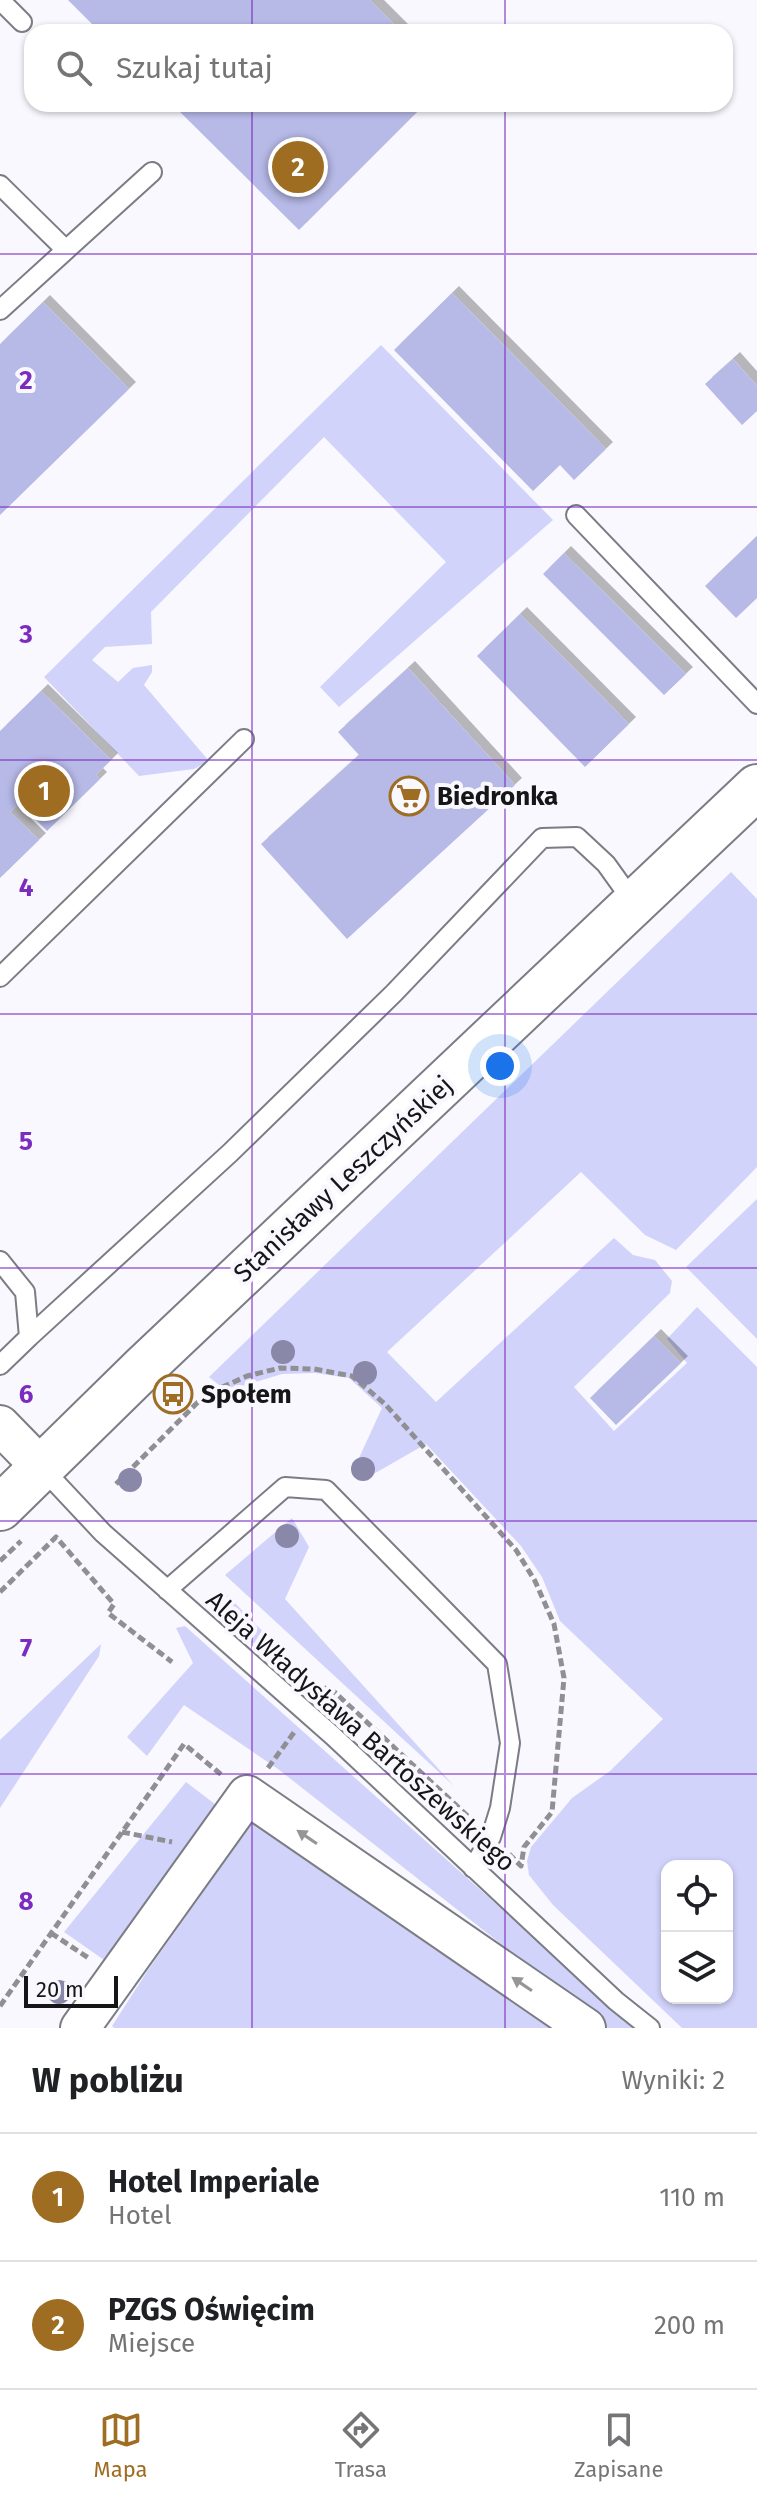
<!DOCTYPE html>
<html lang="pl">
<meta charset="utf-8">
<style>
body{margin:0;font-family:"Fira Sans",sans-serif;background:#f2f2f2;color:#202124}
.controls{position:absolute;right:24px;bottom:24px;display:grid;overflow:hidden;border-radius:16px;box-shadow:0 2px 6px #0004}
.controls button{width:72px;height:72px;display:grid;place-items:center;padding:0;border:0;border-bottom:2px solid #e0e0e0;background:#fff;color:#202124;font:40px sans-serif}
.scale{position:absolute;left:24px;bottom:20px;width:94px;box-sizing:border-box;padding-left:8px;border:4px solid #161619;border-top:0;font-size:22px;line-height:28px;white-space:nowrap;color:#161619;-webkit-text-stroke:6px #f8f8fe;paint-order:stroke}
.you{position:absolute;left:500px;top:1066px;width:28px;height:28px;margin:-20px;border:6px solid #fff;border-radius:50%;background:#1a73e8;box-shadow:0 0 0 12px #1a73e833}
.badge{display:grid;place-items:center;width:52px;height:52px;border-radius:50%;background:#9e6d22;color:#fff;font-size:26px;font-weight:700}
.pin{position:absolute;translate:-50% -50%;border:4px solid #fff;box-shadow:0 2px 8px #0006}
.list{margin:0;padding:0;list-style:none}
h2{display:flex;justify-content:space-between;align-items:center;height:104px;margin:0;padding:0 32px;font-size:34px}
h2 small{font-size:26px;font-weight:400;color:#757577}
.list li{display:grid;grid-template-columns:52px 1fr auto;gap:24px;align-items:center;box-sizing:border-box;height:128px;padding:0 32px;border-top:2px solid #e0e0e0}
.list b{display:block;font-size:30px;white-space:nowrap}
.list p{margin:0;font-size:26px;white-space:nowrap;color:#757577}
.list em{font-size:26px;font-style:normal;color:#757577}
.icon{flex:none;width:44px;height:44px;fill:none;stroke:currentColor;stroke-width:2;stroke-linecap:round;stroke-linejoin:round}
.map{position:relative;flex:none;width:757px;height:2028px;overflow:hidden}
.search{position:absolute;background:#fff;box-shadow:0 2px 6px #0004;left:24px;right:24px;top:24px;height:88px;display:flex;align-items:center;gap:20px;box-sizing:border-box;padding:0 28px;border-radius:24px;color:#757577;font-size:30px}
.sheet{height:360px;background:#fff}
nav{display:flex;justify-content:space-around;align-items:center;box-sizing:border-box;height:112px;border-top:2px solid #e0e0e0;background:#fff;font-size:22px;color:#757577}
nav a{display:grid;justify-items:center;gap:4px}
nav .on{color:#9e6d22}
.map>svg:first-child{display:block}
.green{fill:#d2d3fb;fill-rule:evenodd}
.building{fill:#b7b9e7;filter:url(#shadow)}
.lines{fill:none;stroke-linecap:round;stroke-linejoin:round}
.lane-casing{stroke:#7c7c85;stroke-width:22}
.street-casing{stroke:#7c7c85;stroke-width:42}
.secondary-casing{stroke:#7c7c85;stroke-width:48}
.path{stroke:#909094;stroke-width:5;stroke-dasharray:8 4;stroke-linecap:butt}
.lane{stroke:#fff;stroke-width:18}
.street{stroke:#fff;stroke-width:38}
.secondary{stroke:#fff;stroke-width:44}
.tree{fill:#8a88a9}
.oneway{fill:#969698}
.grid{fill:none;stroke:#7b2cbf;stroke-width:2;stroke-opacity:0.55}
.labels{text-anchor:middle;stroke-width:8;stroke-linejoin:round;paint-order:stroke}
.poi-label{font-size:26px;font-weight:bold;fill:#161619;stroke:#f8f8fe;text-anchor:start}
.street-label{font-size:26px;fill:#161619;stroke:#f8f8fe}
.grid-label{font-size:26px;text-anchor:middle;font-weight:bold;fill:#7b2cbf;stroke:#f8f8fe;stroke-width:8;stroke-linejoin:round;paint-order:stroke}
</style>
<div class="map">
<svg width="757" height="2028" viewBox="0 0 757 2028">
<defs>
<filter id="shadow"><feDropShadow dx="7" dy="-7" stdDeviation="0" flood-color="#0004"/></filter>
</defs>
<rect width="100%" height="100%" fill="#f8f8fe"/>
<path class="green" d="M 381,345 L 553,520 L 339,707 L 320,687 L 446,562 L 324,437 L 151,612 L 152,644 L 105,647 L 92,660 L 118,682 L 133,668 L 152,665 L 152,672 L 144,685 L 209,761 L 194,769 L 139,776 L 44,677 Z
M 731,872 L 757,899 L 757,1167 L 676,1250 L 645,1235 L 581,1172 L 387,1352 L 436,1402 L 614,1238 L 633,1255 L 655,1260 L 672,1281 L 670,1293 L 574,1387 L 614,1431 L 687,1363 L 667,1339 L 697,1307 L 757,1367 L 757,2028 L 682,2028 L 553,1905 L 529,1875 L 527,1861 L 531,1847 L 572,1798 L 610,1771 L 663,1719 L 560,1621 L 542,1577 L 521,1546 L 426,1444 L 363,1480 L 356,1478 L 353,1471 L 382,1408 L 349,1378 L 315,1373 L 282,1374 L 226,1391 L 209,1377 ZM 667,1866 L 727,1866 L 727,1998 L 667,1998 Z
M 757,1199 L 757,1339 L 686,1267 Z
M 292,1518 L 309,1547 L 285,1599 L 454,1786 L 225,1575 Z
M 226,1594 L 348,1718 L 345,1725 L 234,1626 L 229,1615 Z
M 185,1626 L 635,2028 L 608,2028 L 278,1769 L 184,1705 L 147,1756 L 127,1737 L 193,1663 L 176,1628 Z
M 101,1644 L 99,1656 L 0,1808 L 0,1740 Z
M 186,1782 L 224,1811 L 107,1962 L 64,1932 Z
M 253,1821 L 554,2028 L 114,2028 L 112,2026 L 148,1970 Z"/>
<path class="building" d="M 68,0 L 370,0 L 402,32 L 100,32 Z
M 172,104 L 425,104 L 299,230 Z
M 452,293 L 606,449 L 574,480 L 560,465 L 533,491 L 394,350 Z
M 43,302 L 129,389 L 0,515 L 0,344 Z
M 733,359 L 757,386 L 757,411 L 742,425 L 705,384 Z
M 757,536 L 757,598 L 736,618 L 705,586 Z
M 564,553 L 686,674 L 664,695 L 543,574 Z
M 520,614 L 629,724 L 585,767 L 477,656 Z
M 408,668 L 515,785 L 347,939 L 261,844 L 359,755 L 338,732 Z
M 41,691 L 111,760 L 96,775 L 100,779 L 47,831 L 19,803 L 10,812 L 39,840 L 0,878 L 0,731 Z
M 654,1336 L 681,1363 L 616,1425 L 590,1398 Z"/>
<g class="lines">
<g class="lane-casing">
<path id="lane" d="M 0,0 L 22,22
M 0,185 L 66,250 L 152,172
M 0,310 L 66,250
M 576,515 L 757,704
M 0,977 L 244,739
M 0,1261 L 25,1292 L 29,1337 L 0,1365
M 29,1337 L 230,1153 L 394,993 L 542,838 L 577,837 L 606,864 L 634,903
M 42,1468 L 103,1533 L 333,1736 L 616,2001 L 650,2028
M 167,1590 L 285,1487 L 326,1490 L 497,1664 L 510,1743 L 500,1808 L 491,1837 L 473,1868"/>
</g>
<g class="street-casing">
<path id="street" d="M 0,1425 L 42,1468
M 80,2028 L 247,1795 L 586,2028"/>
</g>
<g class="secondary-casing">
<path id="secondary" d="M 0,1508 L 144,1367 L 757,787"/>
</g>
<path class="path" d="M 116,1484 L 197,1403 L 216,1390 L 247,1376 L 280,1368 L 314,1369 L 352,1376 L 385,1404 L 516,1550 L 535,1581 L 554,1624 L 564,1678 L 552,1812 L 524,1847 L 521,1866 L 509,1854
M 0,1561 L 21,1541
M 0,1592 L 56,1537 L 114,1604 L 108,1613 L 172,1662
M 322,1693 L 328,1686 L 472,1820
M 268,1768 L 295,1731
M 122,1832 L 172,1842
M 51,1933 L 90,1959
M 0,2006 L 184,1744 L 223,1776"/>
<use href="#lane" class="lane"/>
<use href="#street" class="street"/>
<use href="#secondary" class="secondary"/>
</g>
<g class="tree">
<circle cx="283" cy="1352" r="12"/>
<circle cx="365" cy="1373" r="12"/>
<circle cx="363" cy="1469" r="12"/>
<circle cx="130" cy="1480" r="12"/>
<circle cx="287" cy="1536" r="12"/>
<circle cx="59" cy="1992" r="12"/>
</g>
<defs><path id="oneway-solid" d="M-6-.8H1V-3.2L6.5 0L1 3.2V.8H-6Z" transform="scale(2)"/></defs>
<g class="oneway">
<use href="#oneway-solid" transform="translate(307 1837) rotate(-146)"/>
<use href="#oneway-solid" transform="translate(522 1984) rotate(-146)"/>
</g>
<path class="grid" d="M 252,0 L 252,32M 505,0 L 505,32M 252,104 L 252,2028M 505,104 L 505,2028M 0,254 L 757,254M 0,507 L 757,507M 0,760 L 757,760M 0,1014 L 757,1014M 0,1268 L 757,1268M 0,1521 L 757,1521M 0,1774 L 757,1774"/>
<defs>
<g id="supermarket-ring" transform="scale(2)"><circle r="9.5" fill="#f8f8fe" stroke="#9e6d22" stroke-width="1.5"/><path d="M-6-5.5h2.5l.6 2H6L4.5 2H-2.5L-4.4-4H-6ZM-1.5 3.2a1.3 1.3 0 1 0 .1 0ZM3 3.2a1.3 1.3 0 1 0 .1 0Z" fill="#9e6d22"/></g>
<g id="bus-ring" transform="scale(2)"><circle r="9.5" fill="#f8f8fe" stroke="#9e6d22" stroke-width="1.5"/><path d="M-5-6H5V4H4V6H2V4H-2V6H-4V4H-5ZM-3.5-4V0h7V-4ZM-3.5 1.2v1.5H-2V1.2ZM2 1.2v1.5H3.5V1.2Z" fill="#9e6d22"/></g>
</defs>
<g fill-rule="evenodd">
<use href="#supermarket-ring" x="409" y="796"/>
<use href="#bus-ring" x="173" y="1394"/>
</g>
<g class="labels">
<g class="poi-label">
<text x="437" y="805">Biedronka</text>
<text x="201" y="1403">Społem</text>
</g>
<g class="street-label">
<text transform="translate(343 1179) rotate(-43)" y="9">Stanisławy Leszczyńskiej</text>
<text transform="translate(361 1731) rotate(42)" y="9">Aleja Władysława Bartoszewskiego</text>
</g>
</g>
<g class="grid-label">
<text x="26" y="389">2</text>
<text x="26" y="643">3</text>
<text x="26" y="896">4</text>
<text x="26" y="1150">5</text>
<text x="26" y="1403">6</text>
<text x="26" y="1657">7</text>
<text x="26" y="1910">8</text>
</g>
</svg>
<div class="controls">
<button><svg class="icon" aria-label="locate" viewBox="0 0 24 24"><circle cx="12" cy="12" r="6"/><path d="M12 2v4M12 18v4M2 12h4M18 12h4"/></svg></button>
<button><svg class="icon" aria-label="layers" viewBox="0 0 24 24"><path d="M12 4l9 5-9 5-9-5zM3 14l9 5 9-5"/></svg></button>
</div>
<div class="scale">20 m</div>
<div class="you"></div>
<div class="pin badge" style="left:44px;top:791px">1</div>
<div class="pin badge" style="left:298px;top:167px">2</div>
<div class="search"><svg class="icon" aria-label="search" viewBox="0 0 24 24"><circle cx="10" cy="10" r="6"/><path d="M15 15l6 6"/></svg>Szukaj tutaj</div>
</div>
<section class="sheet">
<h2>W pobliżu<small>Wyniki: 2</small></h2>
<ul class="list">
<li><span class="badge">1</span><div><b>Hotel Imperiale</b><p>Hotel</p></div><em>110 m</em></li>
<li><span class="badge">2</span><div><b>PZGS Oświęcim</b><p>Miejsce</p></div><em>200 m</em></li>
</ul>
</section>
<nav>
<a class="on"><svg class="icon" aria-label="map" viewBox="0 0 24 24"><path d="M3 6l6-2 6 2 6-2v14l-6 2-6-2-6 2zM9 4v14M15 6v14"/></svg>Mapa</a>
<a><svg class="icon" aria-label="directions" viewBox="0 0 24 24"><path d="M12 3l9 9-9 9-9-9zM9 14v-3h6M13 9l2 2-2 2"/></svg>Trasa</a>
<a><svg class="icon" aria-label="saved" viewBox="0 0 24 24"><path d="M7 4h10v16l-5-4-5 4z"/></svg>Zapisane</a>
</nav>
